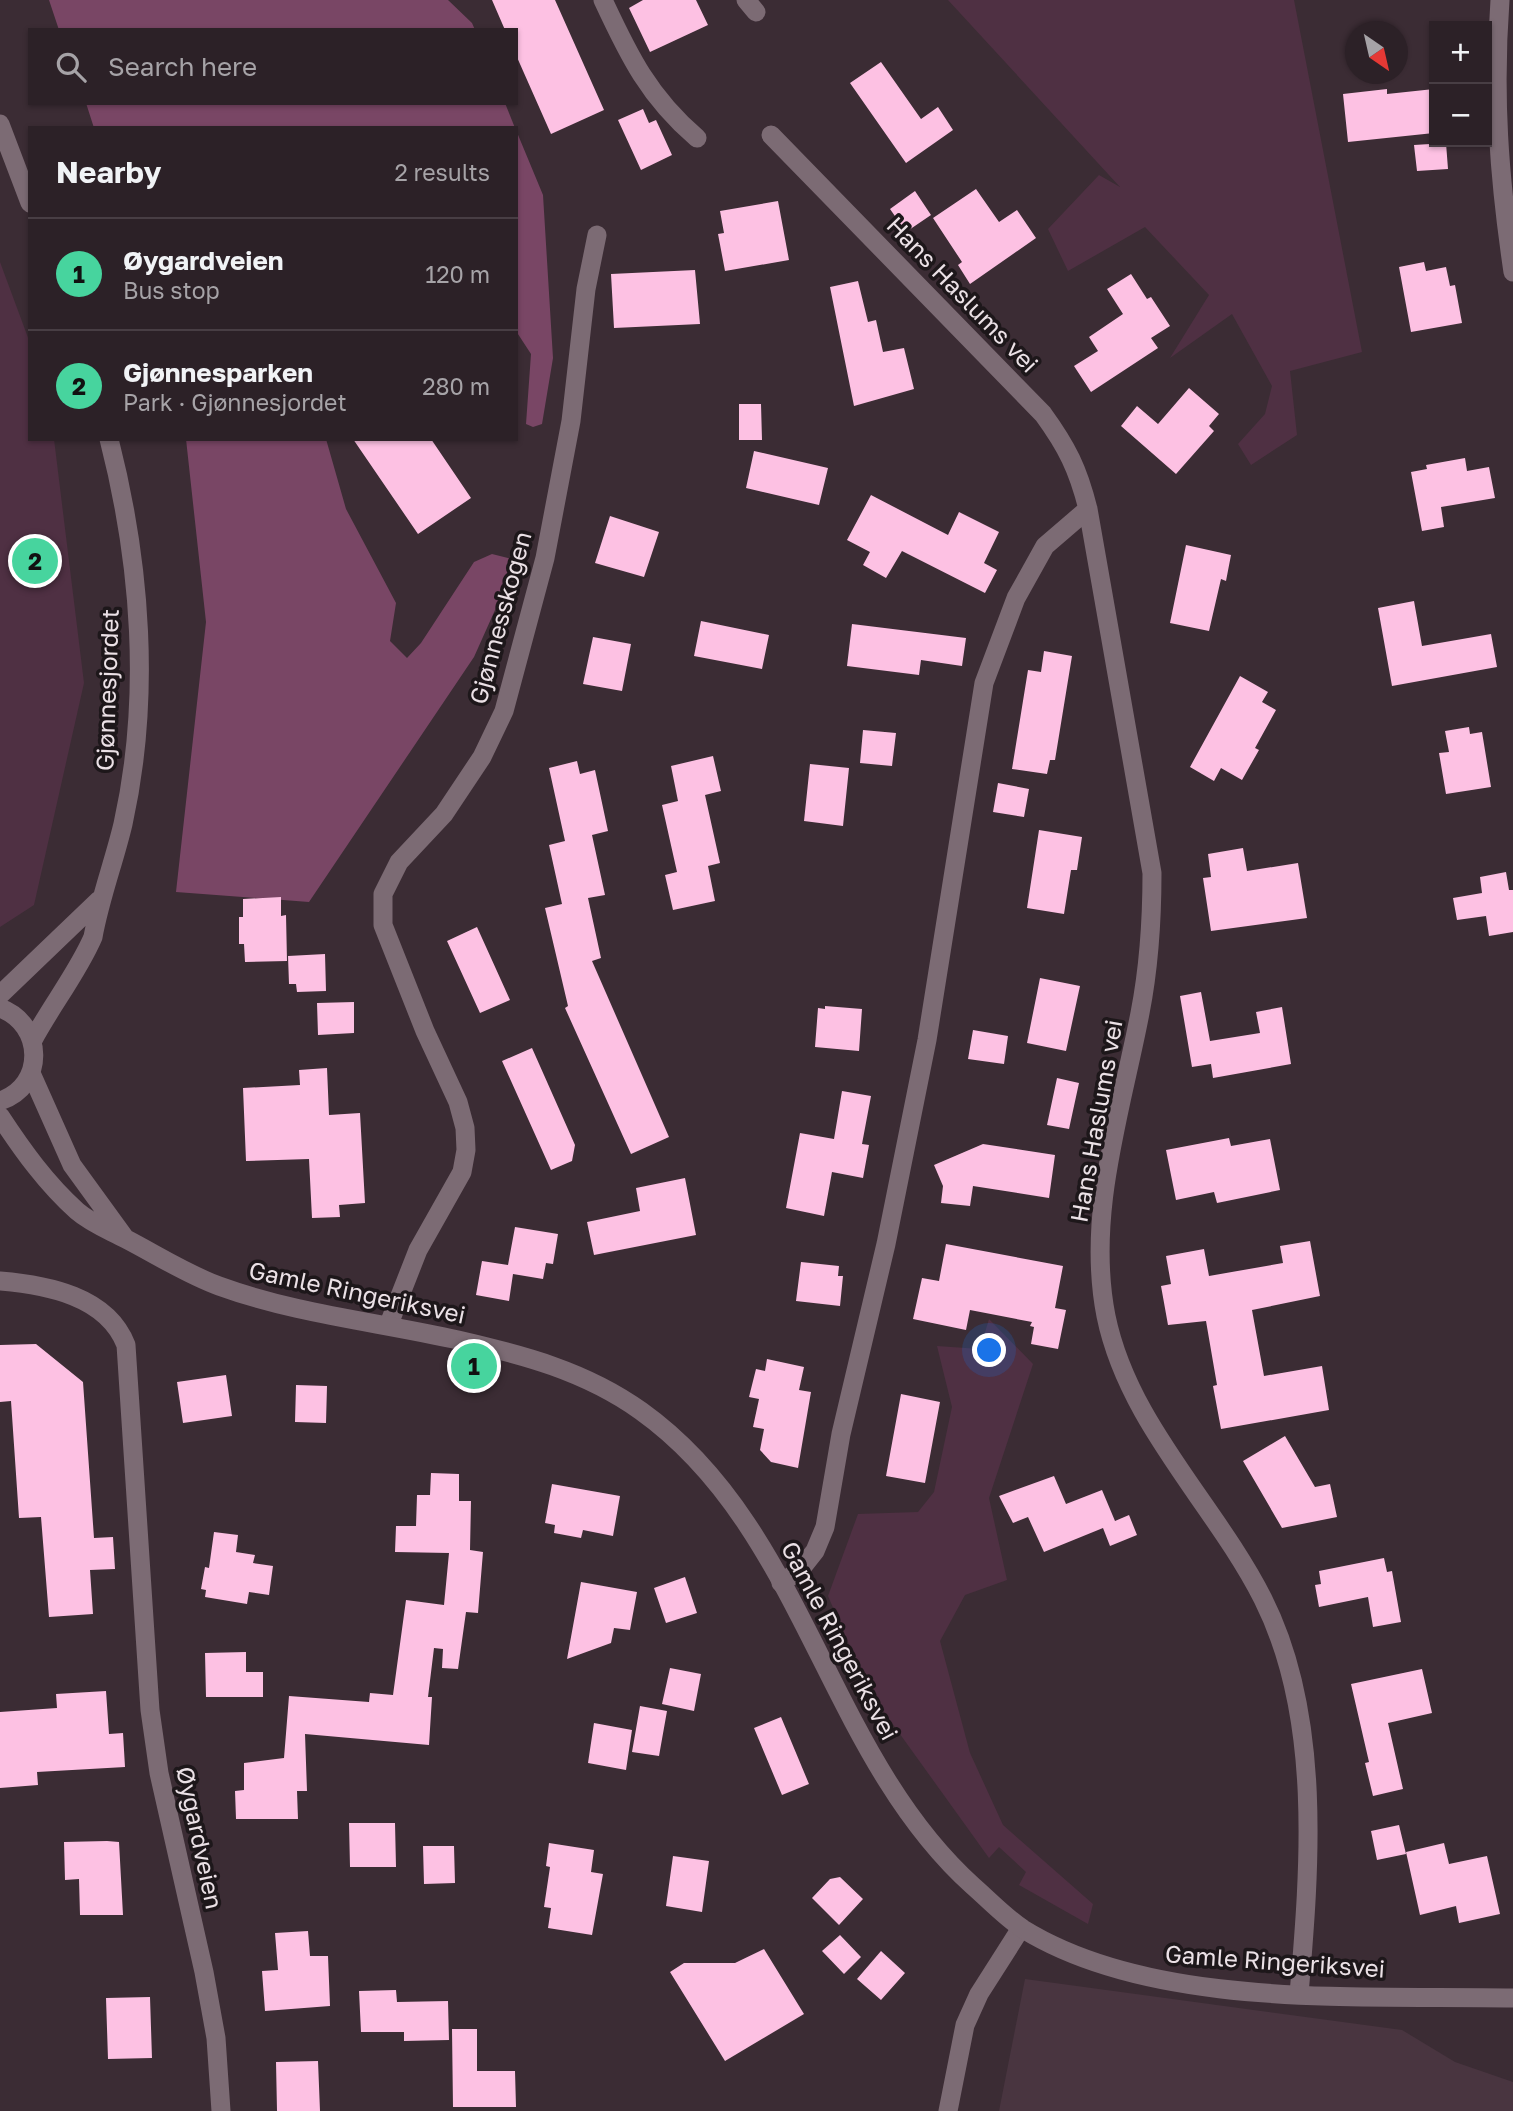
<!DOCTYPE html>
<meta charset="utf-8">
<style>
body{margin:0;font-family:"Golos Text",sans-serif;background:#34292f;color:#f1f3f6}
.controls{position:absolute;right:21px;top:21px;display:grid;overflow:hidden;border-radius:0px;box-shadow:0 2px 5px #0004}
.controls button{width:63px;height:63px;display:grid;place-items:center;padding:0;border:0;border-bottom:2px solid #483e44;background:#2c2127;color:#f1f3f6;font:35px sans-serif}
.compass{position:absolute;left:1345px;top:21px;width:63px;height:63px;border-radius:50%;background:#2c2127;box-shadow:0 2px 5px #0004;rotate:146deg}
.you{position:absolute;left:990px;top:1351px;width:24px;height:24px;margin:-18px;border:5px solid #fff;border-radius:50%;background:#1a73e8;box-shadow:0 0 0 10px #1a73e833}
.badge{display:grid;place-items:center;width:46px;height:46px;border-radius:50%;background:#47d49e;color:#111;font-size:23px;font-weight:700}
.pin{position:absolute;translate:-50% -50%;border:4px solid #fff;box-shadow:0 2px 7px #0006}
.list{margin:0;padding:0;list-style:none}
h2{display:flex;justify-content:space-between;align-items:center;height:91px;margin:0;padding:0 28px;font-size:30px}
h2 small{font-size:23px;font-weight:400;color:#a6a3a7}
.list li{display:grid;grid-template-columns:46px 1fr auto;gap:21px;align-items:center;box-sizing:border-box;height:112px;padding:0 28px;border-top:2px solid #483e44}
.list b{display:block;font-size:26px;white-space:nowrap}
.list p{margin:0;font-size:23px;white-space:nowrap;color:#a6a3a7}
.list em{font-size:23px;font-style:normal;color:#a6a3a7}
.icon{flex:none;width:38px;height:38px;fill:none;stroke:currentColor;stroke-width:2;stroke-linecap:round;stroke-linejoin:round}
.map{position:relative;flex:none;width:1513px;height:2111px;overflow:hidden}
.search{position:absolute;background:#2c2127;box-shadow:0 2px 5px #0004;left:28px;top:28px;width:490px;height:77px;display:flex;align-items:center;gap:18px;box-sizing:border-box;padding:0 24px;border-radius:0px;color:#a6a3a7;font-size:26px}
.panel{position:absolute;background:#2c2127;box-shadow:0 2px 5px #0004;left:28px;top:126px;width:490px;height:315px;border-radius:0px}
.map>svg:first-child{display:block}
.built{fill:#493540}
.green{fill:#4f3043}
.forest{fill:#794665}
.building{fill:#fdc1e3}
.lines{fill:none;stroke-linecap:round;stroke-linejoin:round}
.minor{stroke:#7c6b74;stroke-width:19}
.tertiary{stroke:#7c6b74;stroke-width:19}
.secondary{stroke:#7c6b74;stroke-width:19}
.labels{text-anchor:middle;stroke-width:7;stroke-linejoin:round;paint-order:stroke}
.street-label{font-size:24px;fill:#ebe1e6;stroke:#1d171a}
</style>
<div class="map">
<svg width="1513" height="2111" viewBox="0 0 1513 2111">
<rect width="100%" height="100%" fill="#3b2c34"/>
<path class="built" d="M 1025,1979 L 1402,2030 L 1455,2062 L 1513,2082 L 1513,2111 L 999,2111 Z"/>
<path class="green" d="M 948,0 L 1294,0 L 1362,352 L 1290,371 L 1297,435 L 1251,465 L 1238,444 L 1265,414 L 1272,386 L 1232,314 L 1170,358 L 1209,295 L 1145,227 L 1068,271 L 1048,229 L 1099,175 L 1120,187 Z
M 0,262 L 30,343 L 30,439 L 54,439 L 84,683 L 34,905 L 0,927 Z
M 989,1319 L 1033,1364 L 989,1498 L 1007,1580 L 965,1595 L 940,1641 L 970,1753 L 1003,1825 L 1093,1904 L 1088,1924 L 1019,1885 L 1026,1872 L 999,1847 L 989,1858 L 869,1691 L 828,1596 L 858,1514 L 918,1512 L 934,1492 L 952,1407 L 937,1346 L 980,1349 Z"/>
<path class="forest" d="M 49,0 L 448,0 L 472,23 L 475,30 L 59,30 Z
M 86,103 L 505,103 L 515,128 L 94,128 Z
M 516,130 L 543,195 L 553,358 L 542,424 L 533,427 L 526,424 L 531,354 L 516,331 Z
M 186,439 L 326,439 L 346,509 L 396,603 L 390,641 L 407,658 L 421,643 L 474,562 L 492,554 L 512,559 L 508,581 L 474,657 L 309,902 L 176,892 L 206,622 Z"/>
<path class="building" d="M 492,0 L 555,0 L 604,110 L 551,134 L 516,55 L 516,30 L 505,30 Z
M 643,0 L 696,0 L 708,25 L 650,52 L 629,8 Z
M 881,62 L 921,119 L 938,107 L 953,130 L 906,163 L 850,83 Z
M 1387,89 L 1387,94 L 1434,89 L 1434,133 L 1348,142 L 1343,94 Z
M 643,109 L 649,123 L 656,120 L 672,155 L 641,170 L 618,120 Z
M 1446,143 L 1448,169 L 1417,171 L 1414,145 Z
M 976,189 L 999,222 L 1017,210 L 1036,238 L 970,284 L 958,265 L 962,262 L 933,218 Z
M 915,191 L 931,215 L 906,232 L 890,209 Z
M 778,201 L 789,260 L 725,271 L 718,234 L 724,233 L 720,211 Z
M 1424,262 L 1426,271 L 1446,267 L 1450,286 L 1455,285 L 1462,323 L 1411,332 L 1399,267 Z
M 695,270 L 700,324 L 614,328 L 611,274 Z
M 1131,274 L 1147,299 L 1151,297 L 1170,326 L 1151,338 L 1158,348 L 1091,392 L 1074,366 L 1098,351 L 1089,337 L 1123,314 L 1107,289 Z
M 858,281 L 868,322 L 876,320 L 883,352 L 904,348 L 914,389 L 854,406 L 830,287 Z
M 1189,388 L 1219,414 L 1209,426 L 1214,431 L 1176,474 L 1121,426 L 1137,406 L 1158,424 Z
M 739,404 L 761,404 L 762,440 L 739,440 Z
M 353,439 L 431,439 L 471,498 L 418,534 Z
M 754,451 L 828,468 L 819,505 L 746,488 Z
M 1465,458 L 1467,471 L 1489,467 L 1495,498 L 1441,507 L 1444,527 L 1422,531 L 1411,472 L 1427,469 L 1426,465 Z
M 871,495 L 948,535 L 959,512 L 999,532 L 984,563 L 997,570 L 985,593 L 902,551 L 886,578 L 863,565 L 870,552 L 847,540 Z
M 610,516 L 659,532 L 644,577 L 595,563 Z
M 1186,545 L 1231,555 L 1226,581 L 1221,579 L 1209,631 L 1170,623 Z
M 1414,601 L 1422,646 L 1491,634 L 1497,667 L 1392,686 L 1378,608 Z
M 701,621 L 769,635 L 762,669 L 694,656 Z
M 852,624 L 966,638 L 962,666 L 921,660 L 919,675 L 847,666 Z
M 593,637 L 631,644 L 622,691 L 583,684 Z
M 1044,651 L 1072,656 L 1055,760 L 1050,760 L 1047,774 L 1012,769 L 1028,670 L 1041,672 Z
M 1240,676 L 1268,692 L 1262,702 L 1276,710 L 1255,748 L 1259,750 L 1242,780 L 1221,768 L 1214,781 L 1190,767 Z
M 1469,727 L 1470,734 L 1482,732 L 1491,787 L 1446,794 L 1439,753 L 1449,752 L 1445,731 Z
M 863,730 L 896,733 L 892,766 L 860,763 Z
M 713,756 L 721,791 L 705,795 L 720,863 L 708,866 L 715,901 L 673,910 L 665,875 L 677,872 L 662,805 L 678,801 L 671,766 Z
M 577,761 L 580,774 L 595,770 L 608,831 L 592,835 L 605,895 L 588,898 L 601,958 L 592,961 L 669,1137 L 631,1154 L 565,1008 L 568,1006 L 545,908 L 562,904 L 549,845 L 565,841 L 549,768 Z
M 810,764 L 849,768 L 843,826 L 804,821 Z
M 998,783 L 1029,789 L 1024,817 L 993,812 Z
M 1039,830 L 1082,837 L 1077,870 L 1071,870 L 1064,914 L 1027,908 Z
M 1243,848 L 1247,871 L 1298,863 L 1307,918 L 1211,931 L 1203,878 L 1211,877 L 1208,854 Z
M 1506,872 L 1509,890 L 1513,890 L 1513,932 L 1489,936 L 1486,916 L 1457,920 L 1453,898 L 1482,893 L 1480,877 Z
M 281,897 L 281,916 L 286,915 L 287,961 L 245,962 L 244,944 L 239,944 L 239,917 L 243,917 L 243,899 Z
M 477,927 L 510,1000 L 480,1013 L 447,941 Z
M 325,954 L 326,991 L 297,992 L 296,984 L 289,984 L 288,956 Z
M 1040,978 L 1080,986 L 1066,1051 L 1027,1043 Z
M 1201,992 L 1210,1041 L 1260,1033 L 1256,1012 L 1282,1007 L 1291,1064 L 1213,1078 L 1211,1064 L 1192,1067 L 1180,996 Z
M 354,1002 L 354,1033 L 318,1035 L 317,1003 Z
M 825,1006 L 862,1009 L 859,1051 L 815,1047 L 818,1008 L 825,1009 Z
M 973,1030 L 1008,1036 L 1004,1064 L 968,1059 Z
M 532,1048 L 575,1145 L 572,1161 L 551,1170 L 502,1061 Z
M 327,1068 L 329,1115 L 360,1113 L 365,1203 L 339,1205 L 340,1217 L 312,1218 L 309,1159 L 246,1161 L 243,1088 L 300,1085 L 299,1070 Z
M 1057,1078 L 1079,1083 L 1069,1129 L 1047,1125 Z
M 842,1091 L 871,1096 L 862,1144 L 869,1145 L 863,1178 L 832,1172 L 824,1216 L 786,1208 L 800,1133 L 834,1139 Z
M 1229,1138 L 1231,1146 L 1270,1139 L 1280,1190 L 1217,1203 L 1214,1192 L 1176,1200 L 1166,1150 Z
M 983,1144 L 1055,1155 L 1049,1198 L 973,1186 L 970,1206 L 941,1203 L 943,1186 L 934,1165 Z
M 685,1178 L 696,1235 L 594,1255 L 587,1222 L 640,1211 L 636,1188 Z
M 515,1227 L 558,1234 L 553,1264 L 546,1263 L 543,1279 L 513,1274 L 509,1301 L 476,1295 L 482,1261 L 508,1265 Z
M 1310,1241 L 1320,1296 L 1252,1310 L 1264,1376 L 1322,1366 L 1329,1410 L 1221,1429 L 1213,1386 L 1217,1385 L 1206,1321 L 1168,1325 L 1161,1286 L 1171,1284 L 1166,1256 L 1204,1249 L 1209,1276 L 1283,1263 L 1280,1246 Z
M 946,1244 L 1063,1266 L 1055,1308 L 1066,1310 L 1058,1349 L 1031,1344 L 1034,1327 L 1030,1326 L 1032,1322 L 970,1310 L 966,1330 L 913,1319 L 922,1278 L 939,1281 Z
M 801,1262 L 839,1266 L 838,1276 L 843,1276 L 840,1306 L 796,1301 Z
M 36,1344 L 83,1382 L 94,1538 L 113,1537 L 115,1569 L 90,1570 L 93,1614 L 49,1617 L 41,1517 L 19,1518 L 11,1401 L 0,1402 L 0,1345 Z
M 767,1359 L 804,1367 L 799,1390 L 811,1392 L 798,1468 L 771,1462 L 760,1450 L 764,1429 L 753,1427 L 759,1399 L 749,1397 L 756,1369 L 765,1371 Z
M 226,1375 L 232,1416 L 183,1423 L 177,1382 Z
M 296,1385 L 327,1386 L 326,1423 L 295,1422 Z
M 901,1394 L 940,1402 L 925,1483 L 886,1476 Z
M 1285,1436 L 1315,1487 L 1330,1484 L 1337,1517 L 1282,1528 L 1243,1461 Z
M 431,1473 L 459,1474 L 459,1501 L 471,1501 L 470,1550 L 483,1552 L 478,1613 L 466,1612 L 458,1669 L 442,1668 L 443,1649 L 434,1648 L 428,1697 L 432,1697 L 429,1745 L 305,1734 L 307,1791 L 297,1791 L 298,1819 L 236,1819 L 235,1791 L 244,1790 L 244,1763 L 284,1758 L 289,1696 L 369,1702 L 370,1693 L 393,1695 L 406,1600 L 444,1605 L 449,1553 L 395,1552 L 396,1526 L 416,1526 L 417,1495 L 430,1495 Z
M 1054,1476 L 1066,1504 L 1102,1490 L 1115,1521 L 1129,1515 L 1137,1535 L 1110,1546 L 1103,1528 L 1044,1552 L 1028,1517 L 1013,1523 L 999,1496 Z
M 552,1484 L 620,1496 L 613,1536 L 583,1530 L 581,1538 L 554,1533 L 555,1525 L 545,1523 Z
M 214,1532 L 238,1535 L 236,1552 L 255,1555 L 253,1563 L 273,1566 L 269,1595 L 249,1592 L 247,1604 L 205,1597 L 206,1590 L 201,1589 L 205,1567 L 209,1568 Z
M 1384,1558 L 1387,1572 L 1392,1571 L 1401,1622 L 1373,1627 L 1368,1597 L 1319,1607 L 1315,1585 L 1321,1584 L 1319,1571 Z
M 685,1577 L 697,1613 L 666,1623 L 654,1588 Z
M 581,1582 L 637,1592 L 630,1630 L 614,1628 L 611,1643 L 567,1659 Z
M 246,1652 L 246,1672 L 263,1672 L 263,1697 L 206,1697 L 205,1653 Z
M 670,1668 L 701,1674 L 694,1711 L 662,1704 Z
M 1422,1669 L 1432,1713 L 1388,1723 L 1403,1789 L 1373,1796 L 1365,1763 L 1369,1762 L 1351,1684 Z
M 106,1691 L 109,1734 L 123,1733 L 125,1767 L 37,1772 L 38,1785 L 0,1788 L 0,1712 L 57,1708 L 56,1694 Z
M 640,1706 L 667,1711 L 659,1756 L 632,1752 Z
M 781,1717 L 809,1784 L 782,1795 L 754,1728 Z
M 594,1723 L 632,1730 L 626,1770 L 588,1763 Z
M 349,1823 L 395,1823 L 396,1867 L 350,1867 Z
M 1399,1825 L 1406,1854 L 1377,1860 L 1371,1831 Z
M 107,1841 L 119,1842 L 123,1915 L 80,1915 L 79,1879 L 65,1880 L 64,1842 Z
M 549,1843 L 594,1850 L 591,1872 L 603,1874 L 592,1935 L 548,1928 L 551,1908 L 544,1907 L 550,1867 L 546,1866 Z
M 1444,1843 L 1449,1864 L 1487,1856 L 1500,1914 L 1459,1923 L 1456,1906 L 1420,1915 L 1406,1852 Z
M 423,1846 L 454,1846 L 455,1883 L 424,1884 Z
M 673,1856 L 709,1861 L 702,1912 L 666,1906 Z
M 840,1877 L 863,1899 L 839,1925 L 812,1898 L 830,1879 Z
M 308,1931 L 310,1956 L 328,1956 L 330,2006 L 265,2011 L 262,1971 L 278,1970 L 275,1933 Z
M 840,1935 L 861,1957 L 844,1974 L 822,1951 Z
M 764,1949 L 804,2014 L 725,2061 L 670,1972 L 684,1963 L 735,1963 Z
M 881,1951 L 905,1973 L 881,2000 L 857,1979 Z
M 396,1990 L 397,2002 L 448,2001 L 449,2040 L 404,2041 L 404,2032 L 361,2032 L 359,1991 Z
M 150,1997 L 152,2058 L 108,2059 L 106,1998 Z
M 452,2029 L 477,2029 L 477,2071 L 515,2071 L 516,2107 L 453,2107 Z
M 318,2061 L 320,2111 L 277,2111 L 276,2062 Z"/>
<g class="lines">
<path class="minor" d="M 603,0 C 629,56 649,97 697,138
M 746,0 L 756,12
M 771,135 L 1043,414 C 1067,447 1078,469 1088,509 L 1152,873 C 1152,920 1149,967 1140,1013 C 1121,1112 1086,1215 1106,1316 C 1128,1424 1215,1504 1263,1599 C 1322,1716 1310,1867 1299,1994
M 389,1324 L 418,1250 L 462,1172 L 466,1150 L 465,1128 L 458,1102 L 425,1031 L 383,925 L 383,894 L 399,862 L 444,814 L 482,757 L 504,711 L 545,558 L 571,421 L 586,289 L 597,235
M 781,1583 L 800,1570 L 815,1551 L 825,1527 L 841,1434 L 886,1244 L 927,1040 L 984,683 L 1016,598 L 1045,546 L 1088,509
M 948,2111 L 965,2025 L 979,1994 L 1021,1928"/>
<path class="tertiary" d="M 1500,0 C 1493,96 1499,177 1513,272
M 0,1281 C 47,1285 107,1296 126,1345 L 150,1710 L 159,1773 L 204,1972 L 216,2038 L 221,2111"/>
<path class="secondary" d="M 0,124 L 30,203
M 0,995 L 99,900
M 0,1008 C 44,1024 46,1086 0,1101
M 33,1040 C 51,1006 78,972 93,937 C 100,898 114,862 123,824 C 151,698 141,564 109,439
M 31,1073 L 72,1165 L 125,1238
M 0,1116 C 23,1151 46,1183 77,1211 C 92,1224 109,1230 126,1239 C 157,1255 186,1274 219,1286 C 296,1314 378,1322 458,1340 C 523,1355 585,1371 641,1411 C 805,1528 826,1754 973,1886 C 989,1900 1005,1917 1023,1929 C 1154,2010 1363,1995 1513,1998"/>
</g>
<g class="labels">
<g class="street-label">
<text transform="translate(962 295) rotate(46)" y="8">Hans Haslums vei</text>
<text transform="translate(501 618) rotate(-75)" y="8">Gjønnesskogen</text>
<text transform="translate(108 690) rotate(-88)" y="8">Gjønnesjordet</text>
<text transform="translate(1097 1121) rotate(-80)" y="8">Hans Haslums vei</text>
<text transform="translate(357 1293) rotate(12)" y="8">Gamle Ringeriksvei</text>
<text transform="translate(839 1641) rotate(62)" y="8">Gamle Ringeriksvei</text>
<text transform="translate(199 1838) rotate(78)" y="8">Øygardveien</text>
<text transform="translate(1275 1962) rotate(4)" y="8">Gamle Ringeriksvei</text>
</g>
</g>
</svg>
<div class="controls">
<button>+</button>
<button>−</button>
</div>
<svg class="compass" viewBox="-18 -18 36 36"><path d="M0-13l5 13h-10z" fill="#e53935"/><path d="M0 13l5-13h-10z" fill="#a6a3a7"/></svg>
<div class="you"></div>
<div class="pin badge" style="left:474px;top:1366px">1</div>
<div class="pin badge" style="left:35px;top:561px">2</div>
<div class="search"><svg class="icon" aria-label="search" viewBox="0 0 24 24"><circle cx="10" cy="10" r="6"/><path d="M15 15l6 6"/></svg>Search here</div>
<section class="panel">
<h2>Nearby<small>2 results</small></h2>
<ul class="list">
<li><span class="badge">1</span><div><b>Øygardveien</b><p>Bus stop</p></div><em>120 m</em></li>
<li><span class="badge">2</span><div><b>Gjønnesparken</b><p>Park · Gjønnesjordet</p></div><em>280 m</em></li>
</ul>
</section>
</div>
